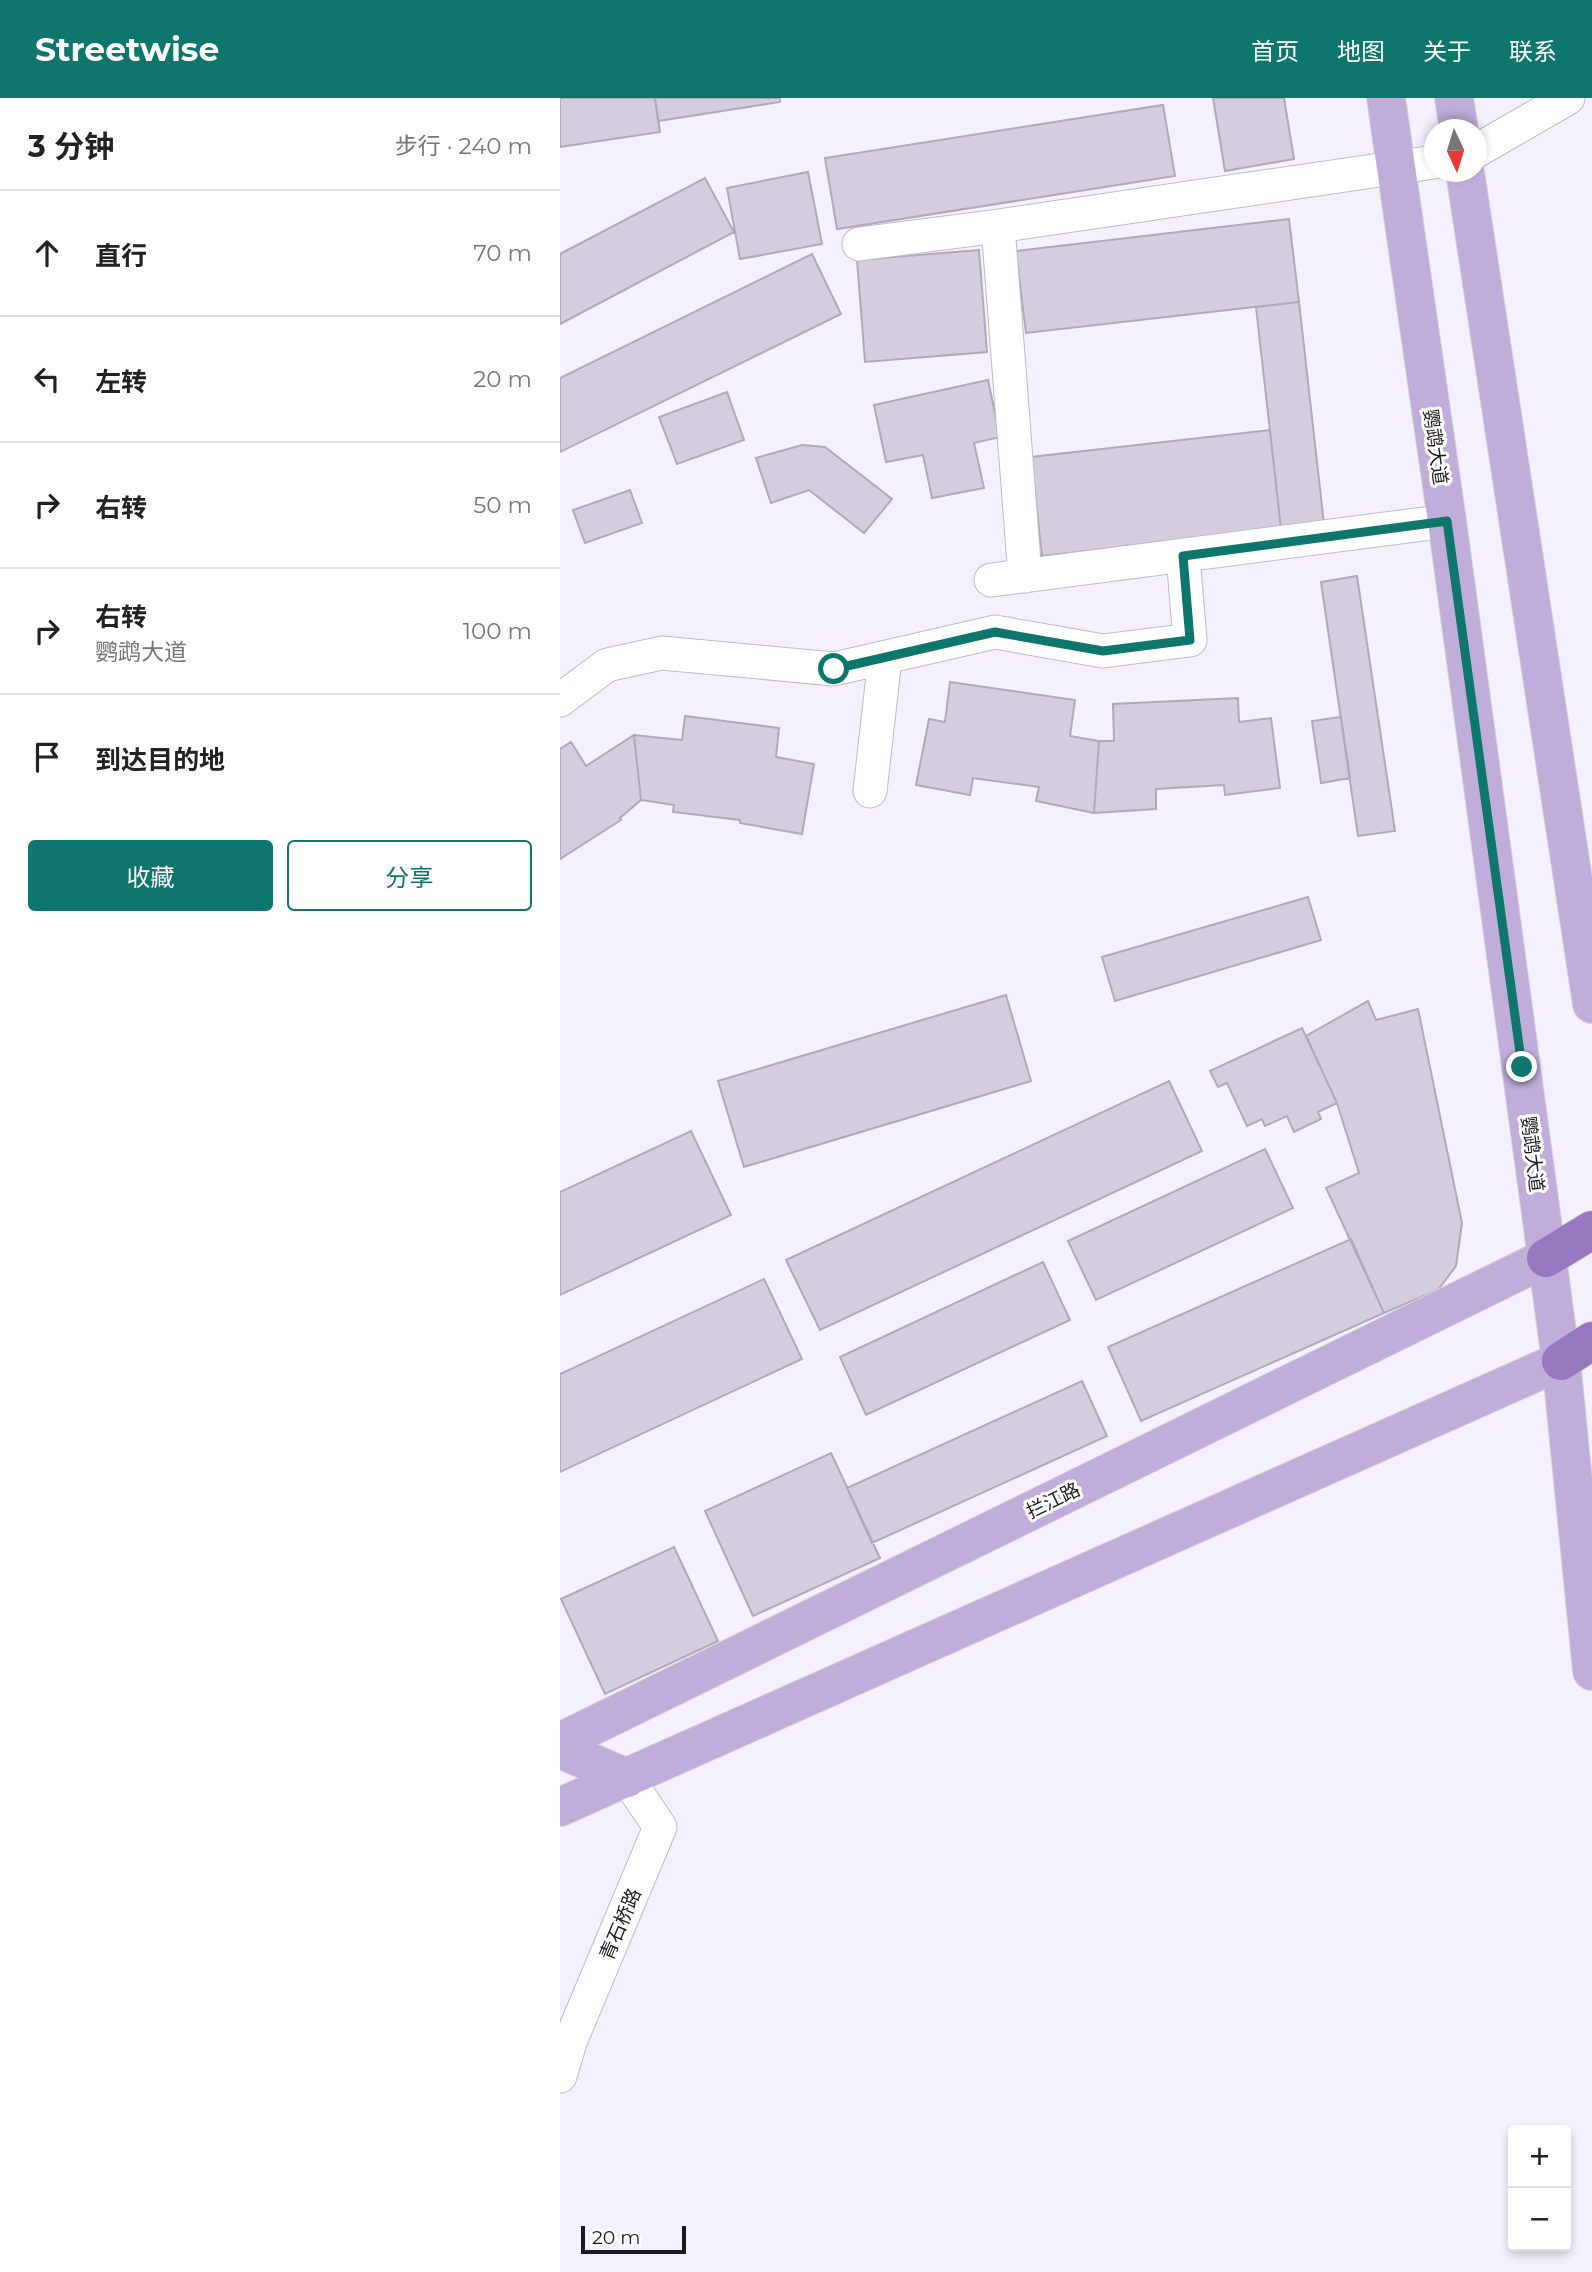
<!DOCTYPE html>
<html lang="zh">
<meta charset="utf-8">
<style>
body{margin:0;font-family:Montserrat,"Noto Sans SC",sans-serif;background:#f2f2f2;color:#222}
.controls{position:absolute;right:21px;bottom:21px;display:grid;overflow:hidden;border-radius:7px;box-shadow:0 4px 10px #0003}
.controls button{width:63px;height:63px;display:grid;place-items:center;padding:0;border:0;border-bottom:2px solid #e0e0e0;background:#fff;color:#222;font:35px sans-serif}
.compass{position:absolute;left:864px;top:21px;width:63px;height:63px;border-radius:50%;background:#fff;box-shadow:0 4px 10px #0003;rotate:176deg}
.scale{position:absolute;left:21px;bottom:18px;width:105px;box-sizing:border-box;padding-left:7px;border:4px solid #1c191f;border-top:0;font-size:19px;line-height:24px;white-space:nowrap;color:#1c191f;-webkit-text-stroke:5px #fff;paint-order:stroke}
.stop{position:absolute;width:21px;height:21px;margin:-16px;border:5px solid #0f766e;border-radius:50%;background:#fff}
.stop.end{background:#0f766e;border-color:#fff;box-shadow:0 2px 7px #0008}
.list{margin:0;padding:0;list-style:none}
h2{display:flex;justify-content:space-between;align-items:center;height:91px;margin:0;padding:0 28px;font-size:30px}
h2 small{font-size:23px;font-weight:400;color:#767676}
.list li{display:grid;grid-template-columns:46px 1fr auto;gap:21px;align-items:center;box-sizing:border-box;height:126px;padding:0 28px;border-top:2px solid #e0e0e0}
.list b{display:block;font-size:26px;white-space:nowrap}
.list p{margin:0;font-size:23px;white-space:nowrap;color:#767676}
.list em{font-size:23px;font-style:normal;color:#767676}
.actions{display:flex;gap:14px;padding:21px 28px}
.actions a{flex:1;padding:16px 0;border:2px solid #0f766e;border-radius:7px;text-align:center;font-size:24px;color:#0f766e}
.actions .main{background:#0f766e;color:#fff}
.icon{flex:none;width:38px;height:38px;fill:none;stroke:currentColor;stroke-width:2;stroke-linecap:round;stroke-linejoin:round}
.map{position:relative;flex:none;width:1032px;height:2174px;overflow:hidden}
header{display:flex;align-items:center;gap:42px;box-sizing:border-box;height:98px;padding:0 35px;background:#0f766e;color:#fff}
header strong{font-size:33px}
nav{display:flex;gap:38px;margin-inline-start:auto;font-size:24px}
main{display:flex}
aside{flex:1;background:#fff}
.map>svg:first-child{display:block}
.building{fill:#d3cddd;stroke:#afa9b9;stroke-width:2}
.lines{fill:none;stroke-linecap:round;stroke-linejoin:round}
.minor-casing{stroke:#c0b9ca;stroke-width:35}
.major-casing{stroke:#d6d6d7;stroke-width:40}
.highway-casing{stroke:#d6d6d7;stroke-width:40}
.minor{stroke:#fff;stroke-width:33}
.major{stroke:#c1add9;stroke-width:38}
.highway{stroke:#9777c0;stroke-width:38}
.route{stroke:#0f766e;stroke-width:9}
.labels{text-anchor:middle;stroke-width:6;stroke-linejoin:round;paint-order:stroke}
.street-label{font-size:19px;fill:#1c191f;stroke:#fff}
</style>
<header>
<strong>Streetwise</strong>
<nav><a>首页</a><a>地图</a><a>关于</a><a>联系</a></nav>
</header>
<main>
<aside>
<h2>3 分钟<small>步行 · 240 m</small></h2>
<ul class="list">
<li><svg class="icon" aria-label="ahead" viewBox="0 0 24 24"><path d="M12 20V5M6 11l6-6 6 6"/></svg><div><b>直行</b></div><em>70 m</em></li>
<li><svg class="icon" aria-label="left" viewBox="0 0 24 24"><path d="M17 20v-9H6M10 6l-5 5 5 5"/></svg><div><b>左转</b></div><em>20 m</em></li>
<li><svg class="icon" aria-label="right" viewBox="0 0 24 24"><path d="M7 20v-9h11M14 6l5 5-5 5"/></svg><div><b>右转</b></div><em>50 m</em></li>
<li><svg class="icon" aria-label="right" viewBox="0 0 24 24"><path d="M7 20v-9h11M14 6l5 5-5 5"/></svg><div><b>右转</b><p>鹦鹉大道</p></div><em>100 m</em></li>
<li><svg class="icon" aria-label="arrive" viewBox="0 0 24 24"><path d="M6 21V4h12l-3 4 3 4H6"/></svg><div><b>到达目的地</b></div></li>
</ul>
<div class="actions"><a class="main">收藏</a><a>分享</a></div>
</aside>
<div class="map">
<svg width="1032" height="2174" viewBox="0 0 1032 2174">
<rect width="100%" height="100%" fill="#f5f0fe"/>
<path class="building" d="M 0,0 L 95,0 L 100,34 L 0,49 Z
M 95,0 L 220,0 L 220,4 L 98,23 Z
M 653,0 L 724,0 L 734,61 L 665,73 Z
M 603,7 L 615,78 L 277,131 L 265,60 Z
M 248,74 L 262,146 L 180,161 L 167,90 Z
M 145,80 L 174,134 L 0,226 L 0,156 Z
M 729,121 L 739,204 L 466,235 L 456,153 Z
M 419,152 L 427,254 L 305,264 L 297,162 Z
M 252,156 L 281,216 L 0,354 L 0,280 Z
M 739,204 L 764,426 L 721,431 L 696,209 Z
M 428,282 L 440,339 L 414,345 L 424,390 L 372,400 L 363,357 L 326,364 L 314,307 Z
M 167,294 L 184,342 L 117,366 L 99,319 Z
M 710,332 L 721,431 L 482,458 L 471,359 Z
M 242,347 L 265,349 L 332,401 L 304,435 L 249,392 L 211,405 L 196,360 Z
M 70,392 L 82,425 L 25,445 L 13,412 Z
M 797,478 L 835,733 L 798,738 L 761,484 Z
M 390,584 L 515,602 L 510,638 L 539,643 L 534,715 L 476,703 L 479,689 L 413,680 L 410,697 L 356,687 L 369,621 L 385,624 Z
M 678,600 L 679,624 L 711,620 L 720,690 L 665,697 L 664,687 L 596,691 L 596,711 L 534,715 L 539,643 L 554,643 L 553,606 Z
M 125,618 L 219,630 L 216,659 L 254,666 L 242,736 L 180,725 L 180,722 L 113,714 L 114,707 L 81,702 L 74,637 L 122,642 Z
M 781,619 L 790,680 L 761,685 L 752,623 Z
M 74,637 L 81,702 L 60,720 L 61,722 L 0,761 L 0,651 L 11,644 L 26,668 Z
M 748,799 L 761,842 L 555,903 L 542,859 Z
M 446,897 L 471,983 L 184,1069 L 158,983 Z
M 808,903 L 816,922 L 858,911 L 902,1125 L 896,1168 L 878,1192 L 824,1215 L 766,1090 L 799,1075 L 777,1005 L 746,938 Z
M 742,930 L 777,1005 L 758,1014 L 761,1021 L 734,1034 L 727,1018 L 705,1028 L 702,1021 L 687,1028 L 667,985 L 658,989 L 650,973 Z
M 609,983 L 642,1053 L 260,1232 L 226,1162 Z
M 131,1033 L 171,1117 L 0,1197 L 0,1094 Z
M 705,1051 L 733,1110 L 536,1202 L 508,1143 Z
M 791,1141 L 824,1215 L 581,1323 L 548,1249 Z
M 483,1164 L 510,1222 L 306,1317 L 280,1259 Z
M 204,1181 L 242,1261 L 0,1374 L 0,1276 Z
M 522,1283 L 547,1338 L 312,1445 L 287,1390 Z
M 271,1355 L 320,1460 L 193,1518 L 145,1413 Z
M 114,1449 L 158,1543 L 45,1596 L 1,1501 Z"/>
<g class="lines">
<g class="minor-casing">
<path id="minor" d="M 916,53 L 1008,0
M 438,128 L 465,478
M 299,146 L 438,128 L 874,64
M 431,482 L 887,423
M 0,602 L 47,567 L 102,555 L 274,571 L 435,534 L 543,553 L 630,542 L 623,458
M 310,693 L 325,560
M 0,1978 L 10,1944 L 100,1729 L 67,1680"/>
</g>
<g class="major-casing">
<path id="major" d="M 826,0 L 887,423 L 1001,1263 L 1032,1573
M 894,0 L 899,32
M 905,74 L 1032,906
M 0,1644 L 986,1160
M 0,1651 L 67,1680
M 0,1709 L 1001,1263"/>
</g>
<g class="highway-casing">
<path id="highway" d="M 986,1160 L 1032,1132
M 1001,1263 L 1032,1243"/>
</g>
<use href="#minor" class="minor"/>
<use href="#major" class="major"/>
<use href="#highway" class="highway"/>
</g>
<g class="lines">
<path class="route" d="M 274,571 L 435,534 L 543,553 L 630,542 L 623,458 L 887,423 L 962,969"/>
</g>
<g class="labels">
<g class="street-label">
<text transform="translate(876 349) rotate(82)" y="7">鹦鹉大道</text>
<text transform="translate(973 1056) rotate(83)" y="7">鹦鹉大道</text>
<text transform="translate(493 1402) rotate(-26)" y="7">拦江路</text>
<text transform="translate(60 1826) rotate(-67)" y="7">青石桥路</text>
</g>
</g>
</svg>
<div class="controls">
<button>+</button>
<button>−</button>
</div>
<svg class="compass" viewBox="-18 -18 36 36"><path d="M0-13l5 13h-10z" fill="#e53935"/><path d="M0 13l5-13h-10z" fill="#767676"/></svg>
<div class="scale">20 m</div>
<div class="stop" style="left:274px;top:571px"></div>
<div class="stop end" style="left:962px;top:969px"></div>
</div>
</main>
